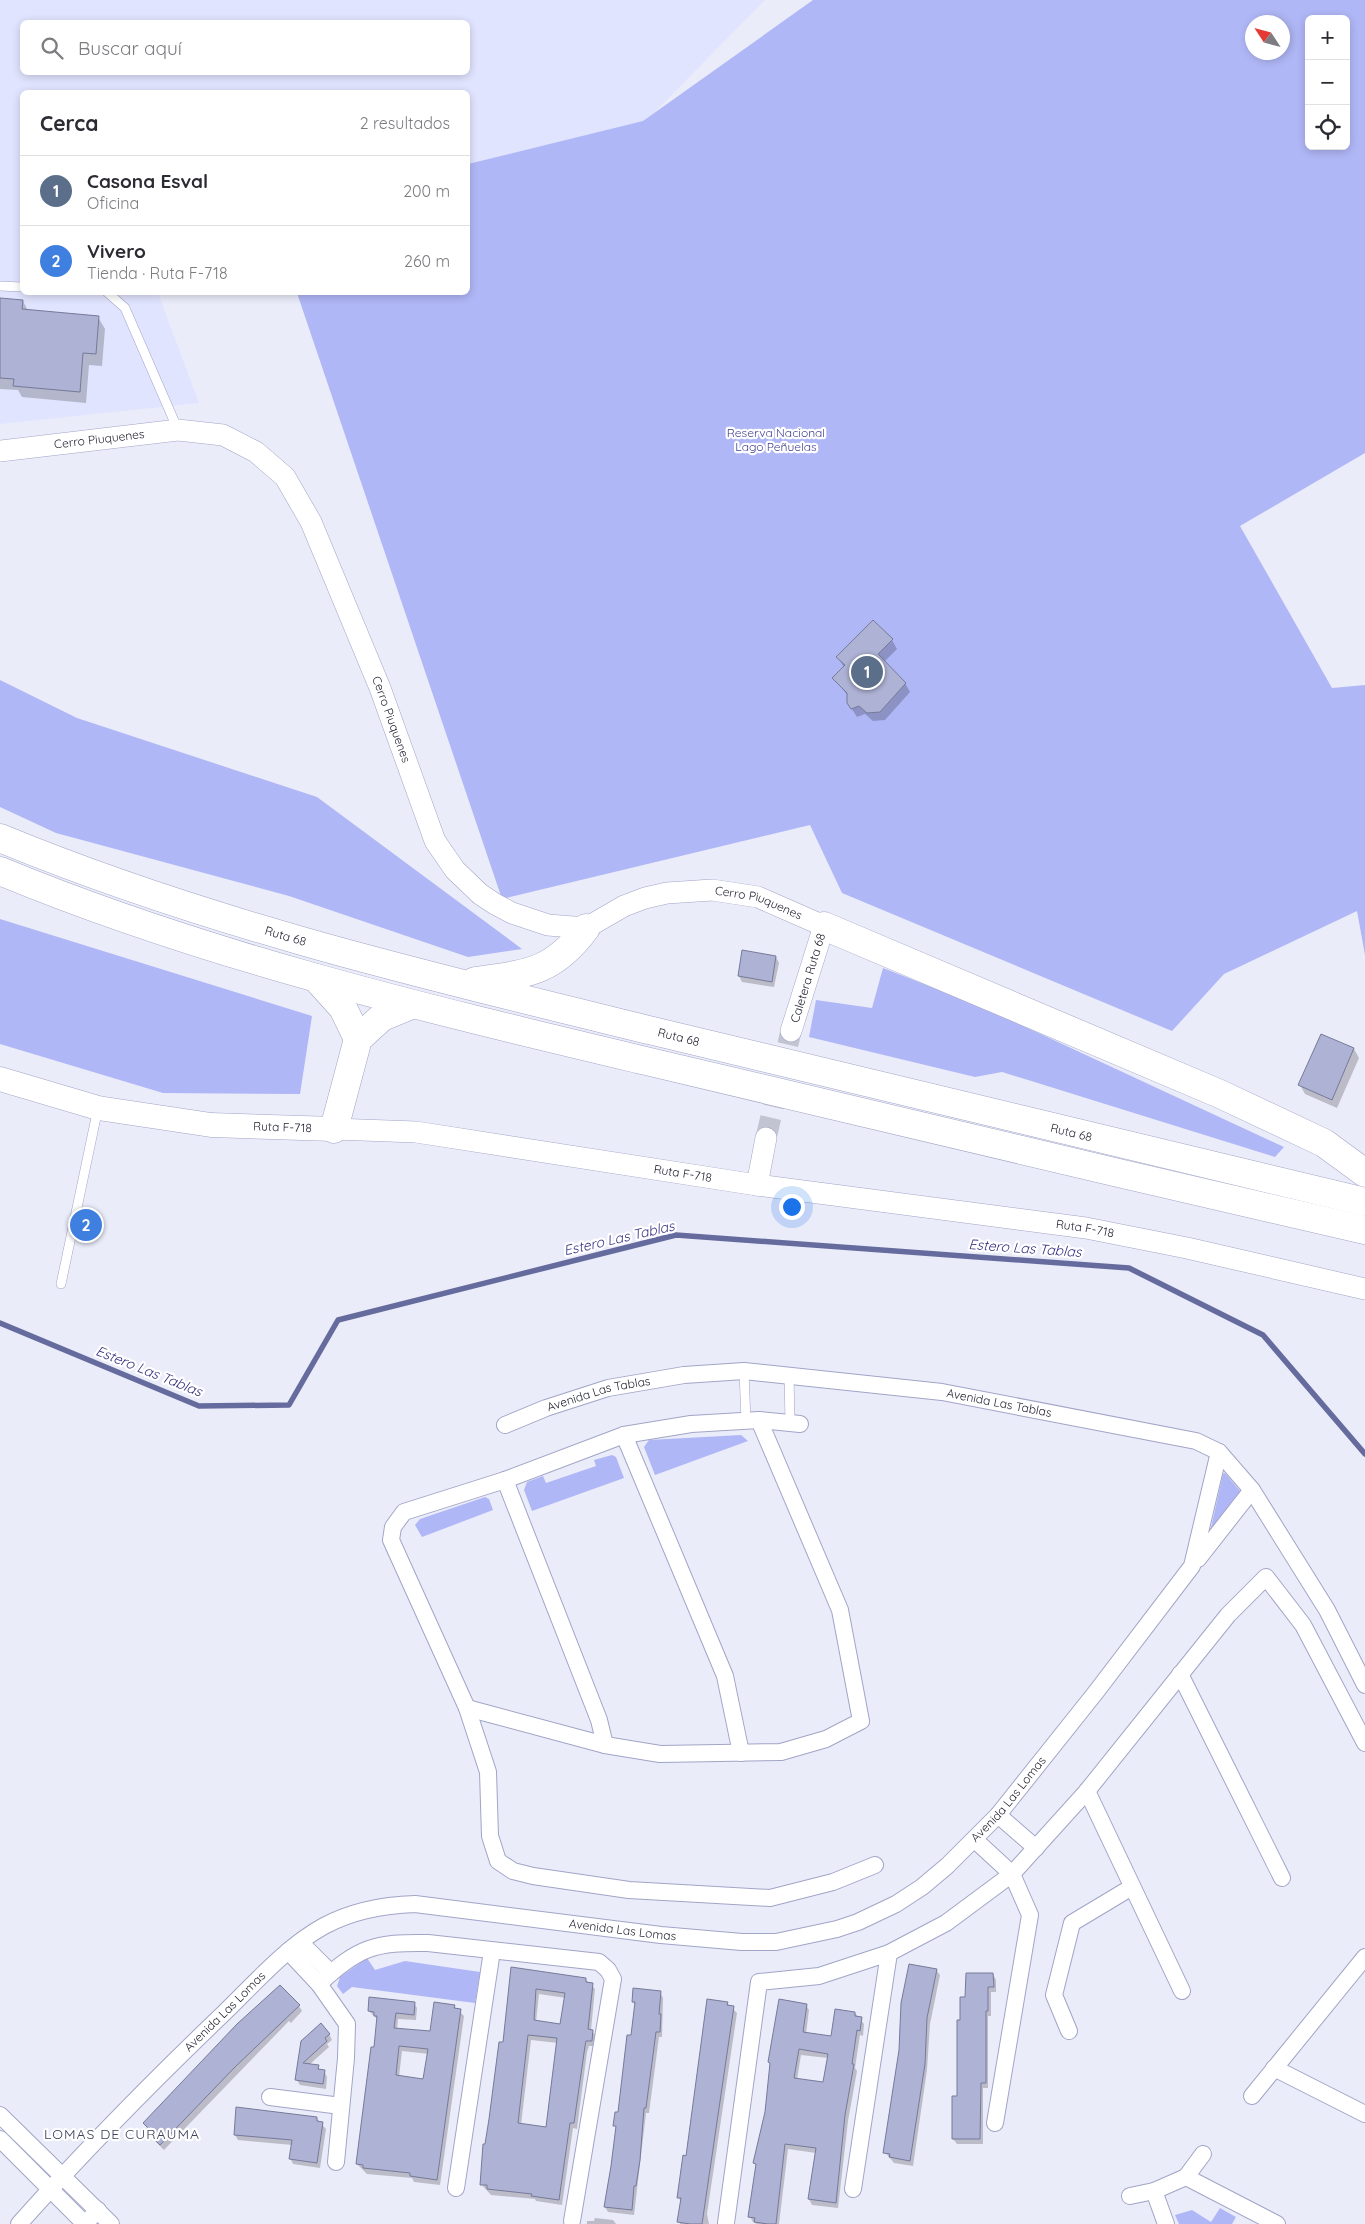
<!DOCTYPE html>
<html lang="es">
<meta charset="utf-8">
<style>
body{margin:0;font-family:Quicksand,sans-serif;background:#f7f7f7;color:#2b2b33}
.controls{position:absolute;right:15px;top:15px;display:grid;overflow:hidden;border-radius:8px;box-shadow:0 2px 8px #0003}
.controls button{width:45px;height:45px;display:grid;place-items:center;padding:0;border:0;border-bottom:1px solid #e1e1e2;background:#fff;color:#2b2b33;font:25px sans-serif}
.compass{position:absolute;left:1245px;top:15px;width:45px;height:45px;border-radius:50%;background:#fff;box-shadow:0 2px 8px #0003;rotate:306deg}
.you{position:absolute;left:791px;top:1206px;width:18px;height:18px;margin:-12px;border:4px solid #fff;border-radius:50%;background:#1a73e8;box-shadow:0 0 0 8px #1a73e833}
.badge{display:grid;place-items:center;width:32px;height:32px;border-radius:50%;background:#b45309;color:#fff;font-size:16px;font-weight:700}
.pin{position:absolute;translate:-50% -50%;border:2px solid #fff;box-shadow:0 1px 5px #0006}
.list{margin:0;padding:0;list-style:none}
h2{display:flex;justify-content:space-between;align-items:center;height:65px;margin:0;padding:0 20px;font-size:21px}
h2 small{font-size:16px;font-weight:400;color:#7c7c81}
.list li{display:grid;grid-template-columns:32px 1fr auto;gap:15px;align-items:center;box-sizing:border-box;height:70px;padding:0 20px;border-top:1px solid #e1e1e2}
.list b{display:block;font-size:19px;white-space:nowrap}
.list p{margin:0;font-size:16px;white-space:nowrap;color:#7c7c81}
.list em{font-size:16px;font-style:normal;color:#7c7c81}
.icon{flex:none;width:28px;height:28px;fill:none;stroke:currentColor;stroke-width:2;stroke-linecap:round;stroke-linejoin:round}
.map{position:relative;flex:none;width:1365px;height:2224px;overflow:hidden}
.search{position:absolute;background:#fff;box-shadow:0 2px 8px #0003;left:20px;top:20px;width:450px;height:55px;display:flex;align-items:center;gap:12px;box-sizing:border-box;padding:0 18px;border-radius:8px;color:#7c7c81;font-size:19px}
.panel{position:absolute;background:#fff;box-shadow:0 2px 8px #0003;left:20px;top:90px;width:450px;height:205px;border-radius:8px}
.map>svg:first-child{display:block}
.built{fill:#e1e4fe;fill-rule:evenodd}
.green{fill:#b0b7f6;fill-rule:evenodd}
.shadow{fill:#0003;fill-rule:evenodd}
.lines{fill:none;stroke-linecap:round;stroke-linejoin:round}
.stream{stroke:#666b9e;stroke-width:5.5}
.building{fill:#aeb2d4;stroke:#767a99;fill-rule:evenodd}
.tertiary-tunnel{stroke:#c2c4d2;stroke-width:21;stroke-dasharray:21 11;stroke-linecap:butt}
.service-casing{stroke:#a1a5c6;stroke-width:10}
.minor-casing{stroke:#a1a5c6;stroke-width:18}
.tertiary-casing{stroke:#a1a5c6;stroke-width:22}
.secondary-casing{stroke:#a1a5c6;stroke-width:25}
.motorway-casing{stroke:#a1a5c6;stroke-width:29}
.service{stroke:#fff;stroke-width:9}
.minor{stroke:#fff;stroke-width:16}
.tertiary{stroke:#fff;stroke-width:21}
.secondary{stroke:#fff;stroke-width:24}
.motorway{stroke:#fff;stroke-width:28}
.labels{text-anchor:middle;stroke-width:4.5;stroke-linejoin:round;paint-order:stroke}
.park-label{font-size:12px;fill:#434293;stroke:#fff}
.street-label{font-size:12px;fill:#242532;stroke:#fff}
.water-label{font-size:14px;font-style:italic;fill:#353182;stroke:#fff}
.neighbourhood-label{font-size:14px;letter-spacing:1px;fill:#3f425e;stroke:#fff}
</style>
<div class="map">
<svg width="1365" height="2224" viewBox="0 0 1365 2224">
<rect width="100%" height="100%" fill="#eaecfa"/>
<path class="built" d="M 0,0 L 765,0 L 646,121 L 468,164 L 468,92 L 22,92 L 22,292 L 158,293 L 199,403 L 0,424 ZM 22,22 L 468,22 L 468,72 L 22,72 Z"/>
<path class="green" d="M 813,0 L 1365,0 L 1365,453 L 1240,526 L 1332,688 L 1365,685 L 1365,955 L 1357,911 L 1224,974 L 1172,1031 L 842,893 L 810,825 L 502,899 L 297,293 L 468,292 L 468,164 L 643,121 ZM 1309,19 L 1346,19 L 1346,146 L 1309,146 ZM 1252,22 L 1282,22 L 1282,52 L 1252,52 Z
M 0,680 L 77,718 L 317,797 L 522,949 L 468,957 L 289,896 L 56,833 L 0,807 Z
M 0,919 L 312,1016 L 300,1094 L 163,1093 L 0,1044 Z
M 883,968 L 985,1008 L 1284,1147 L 1275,1157 L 1002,1072 L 975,1077 L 809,1037 L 816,1000 L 872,1008 Z
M 741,1435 L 748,1441 L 655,1475 L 644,1447 L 649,1440 Z
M 612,1455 L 616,1457 L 624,1478 L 532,1511 L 524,1490 L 527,1482 L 543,1476 L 546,1483 L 596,1466 L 594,1460 Z
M 1225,1473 L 1241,1492 L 1210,1532 L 1223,1474 Z
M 485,1497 L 489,1499 L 493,1510 L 422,1537 L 415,1525 L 420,1519 Z
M 367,1958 L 375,1970 L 405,1961 L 480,1972 L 475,2003 L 352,1987 L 343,1994 L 337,1986 L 340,1977 Z
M 1220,2208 L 1236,2217 L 1232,2224 L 1179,2224 L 1175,2215 L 1192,2210 L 1211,2222 Z"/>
<path class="shadow" d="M 0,299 L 23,301 L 28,311 L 98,317 L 105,329 L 102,366 L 89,365 L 86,403 L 22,397 L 18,390 L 0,389 Z
M 892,640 L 897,649 L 884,662 L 905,683 L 910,692 L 885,720 L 873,721 L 865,714 L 857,717 L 848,703 L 848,696 L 834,678 L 844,667 L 838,658 Z
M 776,957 L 779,963 L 774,987 L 742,982 L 739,976 Z
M 1321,1035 L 1354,1049 L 1359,1058 L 1337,1108 L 1305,1094 L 1300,1085 Z
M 512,1969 L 585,1979 L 595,1989 L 591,2030 L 596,2036 L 594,2046 L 589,2046 L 587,2052 L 577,2129 L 573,2128 L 562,2205 L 536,2201 L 535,2199 L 491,2195 L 481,2184 L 504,2044 ZM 539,1994 L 566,1998 L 561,2026 L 536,2022 ZM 531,2040 L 558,2043 L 547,2129 L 521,2125 Z
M 936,1970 L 940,1975 L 930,2024 L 927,2070 L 913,2166 L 894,2163 L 885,2152 L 900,2050 Z
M 993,1974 L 996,1980 L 996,1992 L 991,1992 L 991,2016 L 988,2016 L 988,2088 L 983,2088 L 983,2144 L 957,2144 L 953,2139 L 959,2097 L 961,2021 L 967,1998 Z
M 660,1992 L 663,1998 L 662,2037 L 659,2037 L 649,2113 L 646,2113 L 634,2215 L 608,2212 L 605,2207 L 617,2129 L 615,2125 L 619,2113 L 632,2037 L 636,2007 L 633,2002 Z
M 414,2003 L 417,2008 L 416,2020 L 398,2019 L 397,2029 L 431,2032 L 454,2006 L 464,2016 L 440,2185 L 414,2182 L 412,2178 L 367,2174 L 357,2164 L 378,2020 L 369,2011 ZM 402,2051 L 429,2054 L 424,2080 L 399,2077 Z
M 727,2003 L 737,2013 L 707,2214 L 709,2224 L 680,2224 L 681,2202 L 679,2198 L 687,2157 Z
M 806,2005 L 809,2010 L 806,2034 L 832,2038 L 855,2013 L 864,2024 L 863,2036 L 860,2035 L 855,2068 L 857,2071 L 848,2121 L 838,2208 L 812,2205 L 809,2199 L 816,2153 L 788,2149 L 779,2224 L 757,2224 L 753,2222 L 750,2217 L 757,2167 L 755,2163 L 766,2113 L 771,2065 L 769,2062 ZM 801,2055 L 828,2058 L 824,2083 L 797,2080 Z
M 299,2006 L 302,2011 L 291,2023 L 289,2021 L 164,2150 L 150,2136 L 145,2123 Z
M 329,2034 L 332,2040 L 327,2044 L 329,2047 L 309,2065 L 318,2066 L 320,2070 L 324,2071 L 327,2077 L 326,2089 L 300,2085 L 296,2079 L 302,2042 Z
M 316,2118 L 326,2129 L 320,2168 L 293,2164 L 290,2158 L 292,2145 L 238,2140 L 235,2135 Z
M 595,2218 L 613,2220 L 616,2224 L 587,2224 L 587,2221 L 594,2221 Z"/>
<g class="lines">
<path class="stream" d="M 0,1323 L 199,1406 L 289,1405 L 338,1320 L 676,1235 L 1129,1268 L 1263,1335 L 1365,1454"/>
</g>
<path class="building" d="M 0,298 L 23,300 L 22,309 L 99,316 L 96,354 L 83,353 L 80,392 L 13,386 L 14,379 L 0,378 Z
M 873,620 L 893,639 L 878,654 L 906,683 L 880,712 L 867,713 L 859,706 L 851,709 L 847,703 L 847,693 L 832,678 L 845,665 L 836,657 Z
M 742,950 L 776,956 L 772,982 L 738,976 Z
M 1321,1034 L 1354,1048 L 1332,1100 L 1298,1085 Z
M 909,1964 L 937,1969 L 927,2018 L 925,2064 L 910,2161 L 889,2157 L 890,2154 L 883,2153 L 899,2050 L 901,2003 Z
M 511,1967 L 586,1978 L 586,1982 L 593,1983 L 588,2029 L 593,2030 L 592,2041 L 586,2041 L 585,2046 L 574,2123 L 570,2123 L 559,2200 L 531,2196 L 532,2194 L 487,2189 L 487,2185 L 480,2185 L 483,2144 L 485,2144 L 489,2119 L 499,2042 L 503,2042 ZM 536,1989 L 565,1993 L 560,2024 L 534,2020 ZM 528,2035 L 557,2038 L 546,2127 L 518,2123 Z
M 966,1973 L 993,1973 L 994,1987 L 988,1987 L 988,2011 L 986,2011 L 986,2083 L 981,2083 L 980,2139 L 952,2139 L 952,2096 L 957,2096 L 957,2020 L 960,2020 L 960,1997 L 965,1997 Z
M 280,1985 L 300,2005 L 235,2067 L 160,2145 L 145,2130 L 148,2128 L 143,2123 L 237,2024 Z
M 633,1988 L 661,1991 L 659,2014 L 661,2014 L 660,2032 L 656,2032 L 646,2108 L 644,2108 L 640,2160 L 636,2186 L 634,2186 L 632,2210 L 604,2207 L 611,2166 L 616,2126 L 613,2126 L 615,2112 L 618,2112 L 627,2035 L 631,2035 L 635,2002 L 632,2002 Z
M 369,1997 L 415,2002 L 414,2015 L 396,2013 L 394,2028 L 430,2031 L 434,2002 L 455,2005 L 454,2008 L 461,2009 L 437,2180 L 410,2176 L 410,2173 L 363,2168 L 363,2165 L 356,2164 L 371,2047 L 374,2047 L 377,2016 L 374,2016 L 374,2012 L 368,2011 ZM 399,2046 L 428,2049 L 423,2079 L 396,2075 Z
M 707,1999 L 728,2002 L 727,2005 L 734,2006 L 702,2224 L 690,2224 L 677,2222 L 681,2198 L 677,2198 L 683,2155 L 686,2156 Z
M 779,1999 L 807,2004 L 803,2032 L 831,2036 L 835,2009 L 855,2012 L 855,2016 L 862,2017 L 860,2031 L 857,2030 L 852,2064 L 854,2064 L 845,2115 L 836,2203 L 808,2199 L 816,2148 L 785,2144 L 776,2224 L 768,2224 L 754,2222 L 755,2218 L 748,2217 L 756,2164 L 753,2163 L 765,2112 L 770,2063 L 768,2062 ZM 799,2049 L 828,2054 L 823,2082 L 794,2078 Z
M 321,2023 L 330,2034 L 325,2038 L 327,2041 L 303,2063 L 319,2065 L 318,2069 L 325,2070 L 323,2084 L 295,2080 L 301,2041 Z
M 236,2107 L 317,2117 L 317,2121 L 323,2122 L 317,2163 L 289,2159 L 292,2140 L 234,2135 Z"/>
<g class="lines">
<path class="tertiary-tunnel" d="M 766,1138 L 791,1031"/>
<g class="service-casing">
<path id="service" d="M 0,286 L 22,287
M 107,292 L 125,308 L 178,430
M 61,1284 L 98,1108
M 744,1371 L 746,1421
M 789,1375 L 790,1423"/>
</g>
<g class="minor-casing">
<g id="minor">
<path d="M 800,1424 L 759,1420 L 691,1424 L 624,1435 L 505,1480 L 404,1512 L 393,1527 L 391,1540 L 467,1708 L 488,1772 L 490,1836 L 498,1861 L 513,1871 L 533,1876 L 629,1890 L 770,1898 L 833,1882 L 875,1865"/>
<path id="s1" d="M 505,1425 L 546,1408 L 608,1388 L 684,1375 L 744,1371 L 942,1392 L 1196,1441 L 1219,1452 L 1252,1490 L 1327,1610 L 1365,1685"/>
<path d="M 624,1435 L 725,1676 L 741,1753"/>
<path d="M 505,1480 L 599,1720 L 605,1745"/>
<path d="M 1198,1559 L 1252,1490"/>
<path d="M 1180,1674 L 1282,1878"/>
<path d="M 467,1708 L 605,1745 L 660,1754 L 781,1752 L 826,1739 L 861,1721 L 840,1610 L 759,1420"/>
<path d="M 1087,1791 L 1182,1991"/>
<path d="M 998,1815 L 1036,1848"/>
<path d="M 975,1840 L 1012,1874 L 1030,1915 L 995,2123"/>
<path d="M 300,1942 L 331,1973"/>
<path d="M 288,1951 L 319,1984 L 347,2024 L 346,2058 L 336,2162"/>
<path d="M 319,1984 C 358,1947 375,1942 428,1943 L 599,1962 L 608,1970 L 613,1979 L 572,2221"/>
<path d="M 1069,2031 L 1054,1995 L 1072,1923 L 1132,1887"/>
<path d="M 1274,2068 L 1365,2114"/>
<path d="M 1252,2096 L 1365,1957"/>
<path d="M 270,2097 L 341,2106"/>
<path d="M 0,2115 L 111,2224"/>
<path d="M 0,2139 L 85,2224 L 98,2210"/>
<path d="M 1186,2177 L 1203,2154"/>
<path d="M 456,2188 L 492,1951"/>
<path d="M 853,2189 L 889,1953"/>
<path d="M 1154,2191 L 1166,2224"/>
<path d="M 1130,2196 L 1154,2191 L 1186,2177 L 1277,2224"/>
<path d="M 726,2223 L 759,1982 L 819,1976 L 889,1953 L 946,1923 L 1012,1874 L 1087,1791 L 1228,1615 L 1266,1577 L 1303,1625 L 1365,1743"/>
<path id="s2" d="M 19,2224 C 84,2151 153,2081 224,2013 C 255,1983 286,1947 324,1926 C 352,1911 383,1905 415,1904 L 661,1935 L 742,1942 L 776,1942 L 837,1929 L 858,1922 L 896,1904 L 922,1887 L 947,1866 L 998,1815 L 1096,1692 L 1192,1566 L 1219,1452"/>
</g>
</g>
<g class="tertiary-casing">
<g id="tertiary">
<path id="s3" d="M 0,451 L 178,430 L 223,435 L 256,452 L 285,477 L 311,522 L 380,688 L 435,841 L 455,870 L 480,894 L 495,904 L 512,913 L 548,925 L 586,928 L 624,906 L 645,898 L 667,893 L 712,890 L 758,897 L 824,926 L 791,1031"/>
<path id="s4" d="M 334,1129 L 416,1132 L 757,1185 L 1086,1228 L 1187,1248 L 1365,1289"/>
<path d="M 757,1185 L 766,1138"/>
</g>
</g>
<g class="secondary-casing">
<g id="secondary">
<path id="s5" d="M 0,1079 L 98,1108 L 211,1125 L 334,1129"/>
</g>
</g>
<g class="motorway-casing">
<g id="motorway">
<path id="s6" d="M 0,838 C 211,925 432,977 653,1031 C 890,1089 1127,1147 1365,1202"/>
<path d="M 0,871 C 208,957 428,1009 646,1061 C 886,1119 1125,1175 1365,1230"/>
<path d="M 824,926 L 1220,1094 L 1324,1143 L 1365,1173"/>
<path d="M 316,978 L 343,1008 L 358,1039"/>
<path d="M 475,981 C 526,974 553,973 586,928"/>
<path d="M 334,1129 L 358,1039 L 382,1017 L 411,1005"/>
</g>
</g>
<use href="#service" class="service"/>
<use href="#minor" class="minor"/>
<use href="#tertiary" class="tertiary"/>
<use href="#secondary" class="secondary"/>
<use href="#motorway" class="motorway"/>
</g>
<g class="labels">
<g class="park-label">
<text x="776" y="437">Reserva Nacional<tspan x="776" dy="14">Lago Peñuelas</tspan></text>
</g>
<g class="street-label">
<text dy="4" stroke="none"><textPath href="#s3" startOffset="100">Cerro Piuquenes</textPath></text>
<text dy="4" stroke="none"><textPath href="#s3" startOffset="565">Cerro Piuquenes</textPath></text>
<text dy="4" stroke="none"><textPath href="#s3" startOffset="1060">Cerro Piuquenes</textPath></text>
<text dy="4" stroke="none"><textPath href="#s6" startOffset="302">Ruta 68</textPath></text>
<text transform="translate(808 978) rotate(-73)" y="4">Caletera Ruta 68</text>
<text dy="4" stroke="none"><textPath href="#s6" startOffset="708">Ruta 68</textPath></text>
<text dy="4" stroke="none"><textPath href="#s5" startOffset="288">Ruta F-718</textPath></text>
<text dy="4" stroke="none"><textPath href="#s6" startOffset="1112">Ruta 68</textPath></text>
<text dy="4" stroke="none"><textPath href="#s4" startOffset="352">Ruta F-718</textPath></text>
<text dy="4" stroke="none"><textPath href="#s4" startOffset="758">Ruta F-718</textPath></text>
<text dy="4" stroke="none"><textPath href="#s1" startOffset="99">Avenida Las Tablas</textPath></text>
<text dy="4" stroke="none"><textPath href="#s1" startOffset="504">Avenida Las Tablas</textPath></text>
<text dy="4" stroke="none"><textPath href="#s2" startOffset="1166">Avenida Las Lomas</textPath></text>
<text dy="4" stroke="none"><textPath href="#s2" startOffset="731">Avenida Las Lomas</textPath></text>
<text dy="4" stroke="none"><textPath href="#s2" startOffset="296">Avenida Las Lomas</textPath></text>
</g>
<g class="water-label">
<text transform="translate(619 1238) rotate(-13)" y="5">Estero Las Tablas</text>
<text transform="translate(1025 1248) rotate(4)" y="5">Estero Las Tablas</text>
<text transform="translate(149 1371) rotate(22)" y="5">Estero Las Tablas</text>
</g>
<g class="neighbourhood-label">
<text x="122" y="2139">LOMAS DE CURAUMA</text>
</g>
</g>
</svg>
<div class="controls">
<button>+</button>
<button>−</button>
<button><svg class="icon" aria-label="locate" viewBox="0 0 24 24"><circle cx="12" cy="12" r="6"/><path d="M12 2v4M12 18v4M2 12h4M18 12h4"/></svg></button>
</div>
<svg class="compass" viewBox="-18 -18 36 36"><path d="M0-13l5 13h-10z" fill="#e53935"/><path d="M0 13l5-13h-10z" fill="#7c7c81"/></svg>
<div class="you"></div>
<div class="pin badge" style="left:867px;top:672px;background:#5c6f8a">1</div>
<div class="pin badge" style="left:86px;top:1225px;background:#3f7fe0">2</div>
<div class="search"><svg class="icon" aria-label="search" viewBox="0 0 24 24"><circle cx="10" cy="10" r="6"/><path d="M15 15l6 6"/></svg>Buscar aquí</div>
<section class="panel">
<h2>Cerca<small>2 resultados</small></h2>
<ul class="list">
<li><span class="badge" style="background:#5c6f8a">1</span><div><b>Casona Esval</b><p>Oficina</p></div><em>200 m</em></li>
<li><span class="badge" style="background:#3f7fe0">2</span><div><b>Vivero</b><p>Tienda · Ruta F-718</p></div><em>260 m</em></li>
</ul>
</section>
</div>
